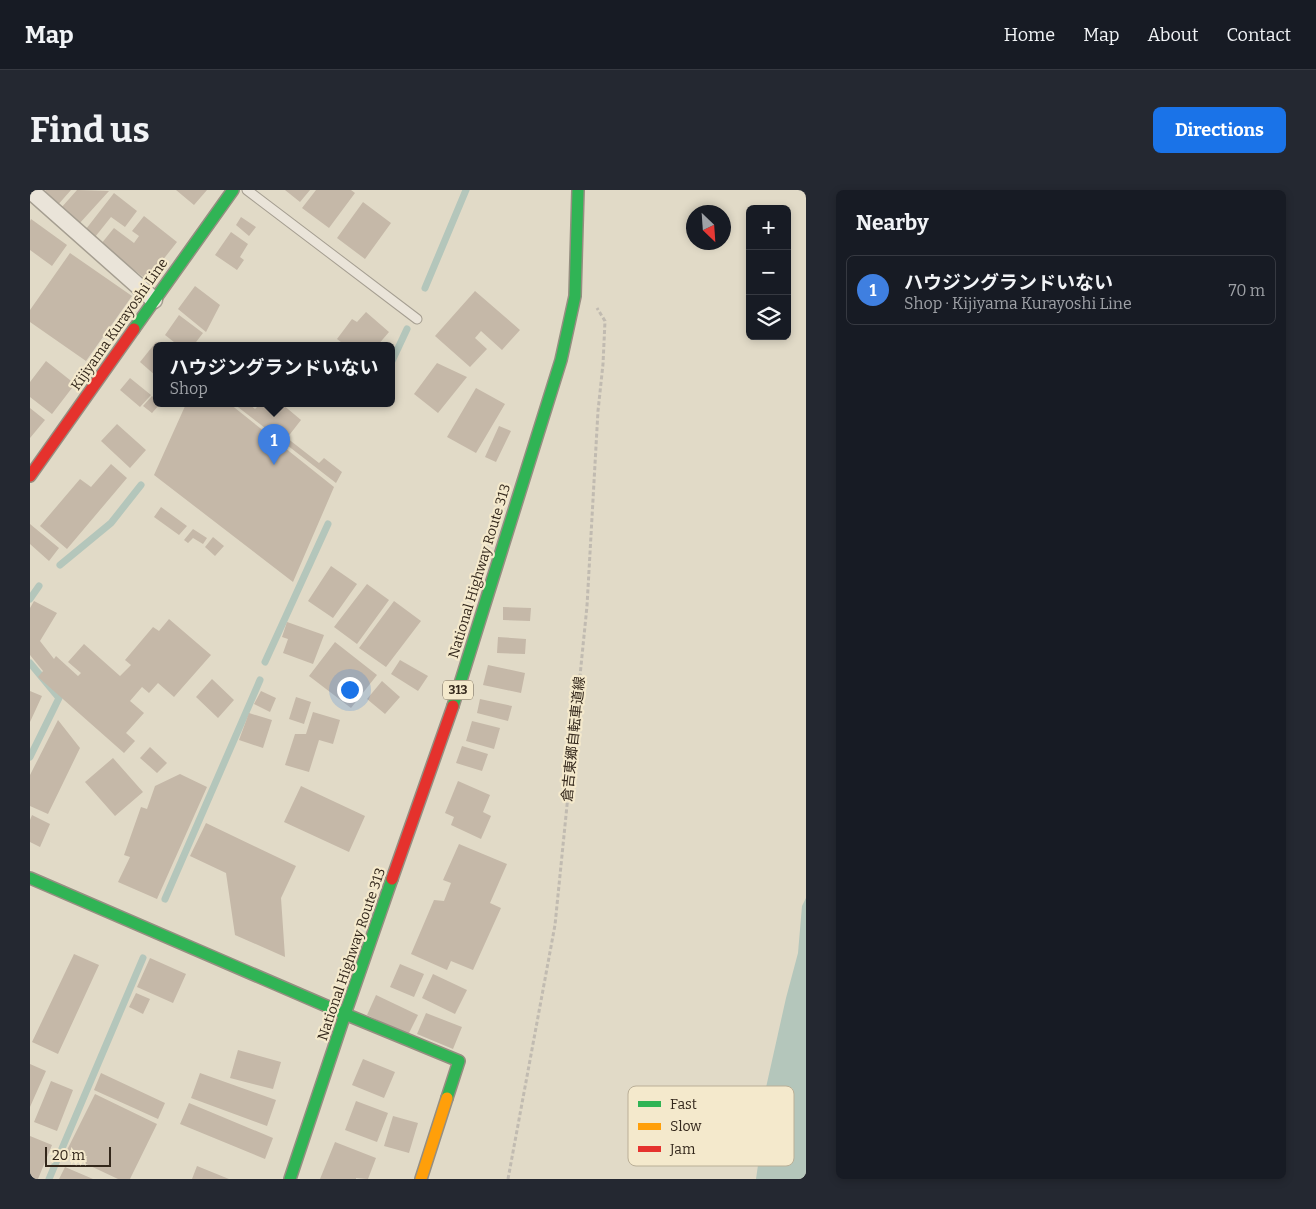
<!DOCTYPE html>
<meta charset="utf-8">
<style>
body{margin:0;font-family:Bitter,"Noto Sans JP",serif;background:#242831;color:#f1f3f6}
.controls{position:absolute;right:15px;top:15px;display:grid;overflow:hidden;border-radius:8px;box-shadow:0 2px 8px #0003}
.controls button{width:45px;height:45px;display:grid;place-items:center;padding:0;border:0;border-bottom:1px solid #363941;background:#171b24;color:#f1f3f6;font:25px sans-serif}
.compass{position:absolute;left:656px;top:15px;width:45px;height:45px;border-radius:50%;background:#171b24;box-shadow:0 2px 8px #0003;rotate:155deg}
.scale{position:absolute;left:15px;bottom:12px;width:66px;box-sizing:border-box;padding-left:5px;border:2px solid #33271b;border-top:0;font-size:14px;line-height:18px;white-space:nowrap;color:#33271b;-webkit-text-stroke:4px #f4e9cc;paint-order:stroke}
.you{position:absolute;left:319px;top:499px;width:18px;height:18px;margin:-12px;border:4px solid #fff;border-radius:50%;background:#1a73e8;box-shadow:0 0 0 8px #1a73e833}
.badge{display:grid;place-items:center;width:32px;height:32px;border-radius:50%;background:#1a73e8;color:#fff;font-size:16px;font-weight:700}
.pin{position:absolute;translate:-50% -41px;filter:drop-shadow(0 1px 2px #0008)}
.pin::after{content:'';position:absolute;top:26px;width:18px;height:15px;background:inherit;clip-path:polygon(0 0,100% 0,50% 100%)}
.popup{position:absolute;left:123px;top:152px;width:242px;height:65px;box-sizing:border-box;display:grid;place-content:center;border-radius:8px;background:#171b24;filter:drop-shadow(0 1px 4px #0005);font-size:16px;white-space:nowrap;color:#9ea1a6}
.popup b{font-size:19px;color:#f1f3f6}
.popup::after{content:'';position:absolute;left:50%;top:100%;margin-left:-10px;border:10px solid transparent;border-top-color:#171b24}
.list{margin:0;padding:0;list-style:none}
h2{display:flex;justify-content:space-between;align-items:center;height:65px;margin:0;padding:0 20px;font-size:21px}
h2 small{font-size:16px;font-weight:400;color:#9ea1a6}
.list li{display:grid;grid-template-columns:32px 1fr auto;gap:15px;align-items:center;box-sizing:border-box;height:70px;margin:0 10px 10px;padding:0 10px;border:1px solid #363941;border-radius:8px}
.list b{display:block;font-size:19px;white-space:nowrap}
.list p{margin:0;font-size:16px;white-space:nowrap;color:#9ea1a6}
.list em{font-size:16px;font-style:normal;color:#9ea1a6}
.icon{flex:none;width:28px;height:28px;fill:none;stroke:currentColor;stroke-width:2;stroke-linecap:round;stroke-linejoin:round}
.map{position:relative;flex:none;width:776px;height:989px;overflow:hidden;border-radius:8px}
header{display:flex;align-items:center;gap:30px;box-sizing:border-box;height:70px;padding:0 25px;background:#171b24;border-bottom:1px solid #363941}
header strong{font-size:24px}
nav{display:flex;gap:28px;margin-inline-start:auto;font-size:18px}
.intro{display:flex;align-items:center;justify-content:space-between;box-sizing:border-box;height:120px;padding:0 30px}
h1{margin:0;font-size:35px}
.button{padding:12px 22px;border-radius:8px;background:#1a73e8;color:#fff;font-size:18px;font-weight:700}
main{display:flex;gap:30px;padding:0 30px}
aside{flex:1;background:#171b24;border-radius:8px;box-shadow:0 2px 8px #0003}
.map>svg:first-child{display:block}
.water{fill:#b4c6bb}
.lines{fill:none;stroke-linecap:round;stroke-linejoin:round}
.stream{stroke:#b4c6bb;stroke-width:7}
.building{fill:#c5b8a8}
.lane-casing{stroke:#a59e91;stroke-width:11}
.street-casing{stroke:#a59e91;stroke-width:19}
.fast-casing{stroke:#958e81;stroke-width:14}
.slow-casing{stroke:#958e81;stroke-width:14}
.jam-casing{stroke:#958e81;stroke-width:14}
.path{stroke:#c1bbb1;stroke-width:3;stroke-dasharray:4 2.5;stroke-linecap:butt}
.lane{stroke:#eae4d9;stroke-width:9}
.street{stroke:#eae4d9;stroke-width:16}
.fast{stroke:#30b455;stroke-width:11}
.slow{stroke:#ff9f0a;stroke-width:11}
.jam{stroke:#e5322d;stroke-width:11}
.labels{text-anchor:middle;stroke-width:4.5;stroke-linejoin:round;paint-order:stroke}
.shield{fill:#f4e9cc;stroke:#6d6150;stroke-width:1}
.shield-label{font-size:12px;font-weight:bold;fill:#33271b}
.street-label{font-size:14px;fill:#33271b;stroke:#f4e9cc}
.key{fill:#f4e9cc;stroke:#baaf97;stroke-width:1}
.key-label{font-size:14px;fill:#33271b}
</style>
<header>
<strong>Map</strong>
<nav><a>Home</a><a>Map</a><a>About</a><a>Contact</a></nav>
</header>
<div class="intro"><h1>Find us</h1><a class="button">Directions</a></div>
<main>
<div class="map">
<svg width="776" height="989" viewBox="0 0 776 989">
<rect width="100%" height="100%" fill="#e1dac7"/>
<path class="water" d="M 776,708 L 776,989 L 726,989 L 730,961 L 735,902 L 756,808 L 768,763 L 772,716 Z"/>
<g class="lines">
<path class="stream" d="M 395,98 L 436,0
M 362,171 L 377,139
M 30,375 L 81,333 L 111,295
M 0,409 L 9,396
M 235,472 L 298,334
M 0,473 L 29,508 L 0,567
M 135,709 L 230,490
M 19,989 L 113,768"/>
</g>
<path class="building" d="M 16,0 L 41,0 L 26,17 L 12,4 Z
M 47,0 L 79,1 L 49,34 L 31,18 Z
M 146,0 L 177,0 L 164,15 Z
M 255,0 L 280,0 L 270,12 Z
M 286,0 L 321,0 L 325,3 L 299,38 L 272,18 Z
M 84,3 L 107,21 L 95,37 L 81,27 L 65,47 L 56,39 Z
M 333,12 L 361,33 L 335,69 L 307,48 Z
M 114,26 L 147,52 L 117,90 L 71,54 L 84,38 L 104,53 L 109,46 L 102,41 Z
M 211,27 L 226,37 L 219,46 L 206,35 Z
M 1,29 L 37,55 L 22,76 L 0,60 L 0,31 Z
M 201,42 L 218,54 L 210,67 L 214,70 L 207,80 L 185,65 Z
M 40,63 L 102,106 L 56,171 L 0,132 L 0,120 Z
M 165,96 L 190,115 L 176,142 L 148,119 Z
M 445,101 L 490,140 L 472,160 L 451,141 L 445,148 L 457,159 L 440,177 L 405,146 Z
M 336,122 L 359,142 L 347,156 L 316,156 L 307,149 L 322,129 L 327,132 Z
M 149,125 L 173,143 L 163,156 L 149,156 L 135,145 Z
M 126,152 L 132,156 L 126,156 L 126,186 L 110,172 Z
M 16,171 L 45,194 L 22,224 L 0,207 L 0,192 Z
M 407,173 L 437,187 L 408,223 L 384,204 Z
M 100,188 L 121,205 L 110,217 L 90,200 Z
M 446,198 L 475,214 L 446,263 L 417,247 Z
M 122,206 L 126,210 L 126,214 L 130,214 L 122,223 L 113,216 Z
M 156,214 L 200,214 L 304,297 L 263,392 L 124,285 Z
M 204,214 L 219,214 L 225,219 L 230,214 L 252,214 L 271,230 L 257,248 L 289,273 L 294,268 L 312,282 L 306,293 Z
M 0,218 L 15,230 L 0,248 Z
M 87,234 L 116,260 L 100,278 L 71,251 Z
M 469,236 L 481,241 L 466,272 L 455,267 Z
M 81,274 L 97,288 L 37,359 L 10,336 L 50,289 L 61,297 Z
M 131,317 L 157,336 L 149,345 L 124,327 Z
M 0,334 L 29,358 L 19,371 L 0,354 Z
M 163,339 L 177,348 L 173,354 L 163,348 L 158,353 L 154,350 Z
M 183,347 L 194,356 L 185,366 L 175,357 Z
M 301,376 L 327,394 L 303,428 L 278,411 Z
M 337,394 L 359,410 L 327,454 L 304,437 Z
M 4,411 L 27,423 L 10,451 L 24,469 L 26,466 L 48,486 L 51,483 L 38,472 L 54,454 L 90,486 L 101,475 L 95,470 L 123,437 L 129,441 L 139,429 L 181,465 L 144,507 L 128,493 L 119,503 L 112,497 L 100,511 L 114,523 L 96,543 L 105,551 L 94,563 L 8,487 L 13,481 L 0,465 L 0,418 Z
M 364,411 L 391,431 L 356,477 L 329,458 Z
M 473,417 L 501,418 L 500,431 L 473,430 Z
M 257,432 L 294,445 L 283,474 L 253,463 L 258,449 L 252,447 Z
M 468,447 L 496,449 L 495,464 L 467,463 Z
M 305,452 L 347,485 L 321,518 L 279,486 Z
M 370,470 L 398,486 L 388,501 L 361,484 Z
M 458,475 L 495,483 L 491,503 L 453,495 Z
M 182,489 L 204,510 L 188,528 L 166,507 Z
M 352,491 L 370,507 L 355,524 L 337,509 Z
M 0,501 L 12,506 L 0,532 Z
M 231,501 L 246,508 L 240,522 L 224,514 Z
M 266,507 L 281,512 L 274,534 L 259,529 Z
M 450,509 L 482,516 L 478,531 L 447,523 Z
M 283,522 L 310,530 L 303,554 L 289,550 L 279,582 L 255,575 L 265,544 L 276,544 Z
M 219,523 L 242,530 L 233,558 L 209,550 Z
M 28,530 L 50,558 L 18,624 L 0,616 L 0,585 Z
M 442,531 L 470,538 L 464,559 L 436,551 Z
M 432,556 L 458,564 L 452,581 L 426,573 Z
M 120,557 L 137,573 L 127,583 L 110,568 Z
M 83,568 L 113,602 L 85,626 L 55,592 Z
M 150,584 L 177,597 L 127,709 L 88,692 L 100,667 L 94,665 L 111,617 L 117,619 L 125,596 Z
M 428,591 L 460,605 L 453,622 L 461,626 L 451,649 L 421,635 L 424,627 L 415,623 Z
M 271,596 L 335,626 L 319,662 L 254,632 Z
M 2,625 L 20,634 L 10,657 L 0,652 L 0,630 Z
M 176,633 L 266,676 L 251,708 L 255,767 L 205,745 L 196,683 L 160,666 Z
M 429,654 L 477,674 L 460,713 L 471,718 L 443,780 L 421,771 L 417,780 L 381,764 L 404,710 L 414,711 L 421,693 L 413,690 Z
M 44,764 L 69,775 L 28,864 L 2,852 Z
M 120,768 L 156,784 L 143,813 L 107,797 Z
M 370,774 L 394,784 L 384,807 L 360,797 Z
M 403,784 L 437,800 L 425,824 L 392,808 Z
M 106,803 L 120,809 L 113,824 L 99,817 Z
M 346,805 L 388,825 L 378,845 L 337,825 Z
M 396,823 L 432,837 L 423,859 L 387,844 Z
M 208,860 L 251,872 L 243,899 L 200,888 Z
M 333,869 L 365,882 L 354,908 L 322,895 Z
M 0,874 L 16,881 L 0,917 Z
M 71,883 L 135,913 L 128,929 L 64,900 Z
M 170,883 L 246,910 L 237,936 L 161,908 Z
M 21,891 L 43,900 L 27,941 L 4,932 Z
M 65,904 L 127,934 L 100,989 L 88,989 L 35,964 Z
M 326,911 L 358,923 L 347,952 L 315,940 Z
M 159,913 L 243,948 L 235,969 L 150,934 Z
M 363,926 L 388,933 L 379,963 L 354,956 Z
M 0,946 L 22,955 L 8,989 L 0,989 Z
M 305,952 L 346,968 L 338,989 L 326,988 L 326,989 L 290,989 Z
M 167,976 L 199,989 L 162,989 Z
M 35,977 L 63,989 L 29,989 Z"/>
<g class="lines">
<g class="lane-casing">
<path id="lane" d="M 217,0 L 387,129"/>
</g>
<g class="street-casing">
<path id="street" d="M 0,0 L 124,110"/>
</g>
<g class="fast-casing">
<path id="fast" d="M 104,139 L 203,0
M 423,516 L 531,170 L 545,106 L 548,0
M 0,688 L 315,824 L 429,871 L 417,908
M 260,989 L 315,824 L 362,689"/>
</g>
<g class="slow-casing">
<path id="slow" d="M 391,989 L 417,908"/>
</g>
<g class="jam-casing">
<path id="jam" d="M 0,286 L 104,139
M 362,689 L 423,516"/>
</g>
<path class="path" d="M 478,989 L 525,735 L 557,416 L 568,221 L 573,174 L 575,131 L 567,118"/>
<use href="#lane" class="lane"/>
<use href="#street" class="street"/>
<use href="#fast" class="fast"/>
<use href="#slow" class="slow"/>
<use href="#jam" class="jam"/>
</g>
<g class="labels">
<rect class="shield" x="413" y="490.5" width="30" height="19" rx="4"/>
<g class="shield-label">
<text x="428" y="504">313</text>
</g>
<g class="street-label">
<text transform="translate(89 134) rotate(-55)" y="5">Kijiyama Kurayoshi Line</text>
<text transform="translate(449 381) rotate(-73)" y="5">National Highway Route 313</text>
<text transform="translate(543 549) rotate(-84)" y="5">倉吉東郷自転車道線</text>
<text transform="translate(321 764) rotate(-71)" y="5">National Highway Route 313</text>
</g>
</g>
<rect x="598" y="896" width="166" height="80" rx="8" class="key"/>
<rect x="608" y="911" width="23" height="6" fill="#30b455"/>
<rect x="608" y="933" width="23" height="7" fill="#ff9f0a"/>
<rect x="608" y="956" width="23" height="6" fill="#e5322d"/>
<g class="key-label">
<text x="640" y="919">Fast</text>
<text x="640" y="941">Slow</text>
<text x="640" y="964">Jam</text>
</g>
</svg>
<div class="controls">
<button>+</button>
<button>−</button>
<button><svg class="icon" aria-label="layers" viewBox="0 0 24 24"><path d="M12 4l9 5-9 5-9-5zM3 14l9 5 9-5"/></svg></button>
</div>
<svg class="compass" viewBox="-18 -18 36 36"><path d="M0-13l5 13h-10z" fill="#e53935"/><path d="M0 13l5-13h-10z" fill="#9ea1a6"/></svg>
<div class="scale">20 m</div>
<div class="you"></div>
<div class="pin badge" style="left:244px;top:275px;background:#3f7fe0">1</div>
<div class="popup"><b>ハウジングランドいない</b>Shop</div>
</div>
<aside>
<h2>Nearby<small></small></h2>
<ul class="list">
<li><span class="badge" style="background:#3f7fe0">1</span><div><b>ハウジングランドいない</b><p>Shop · Kijiyama Kurayoshi Line</p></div><em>70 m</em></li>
</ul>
</aside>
</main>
